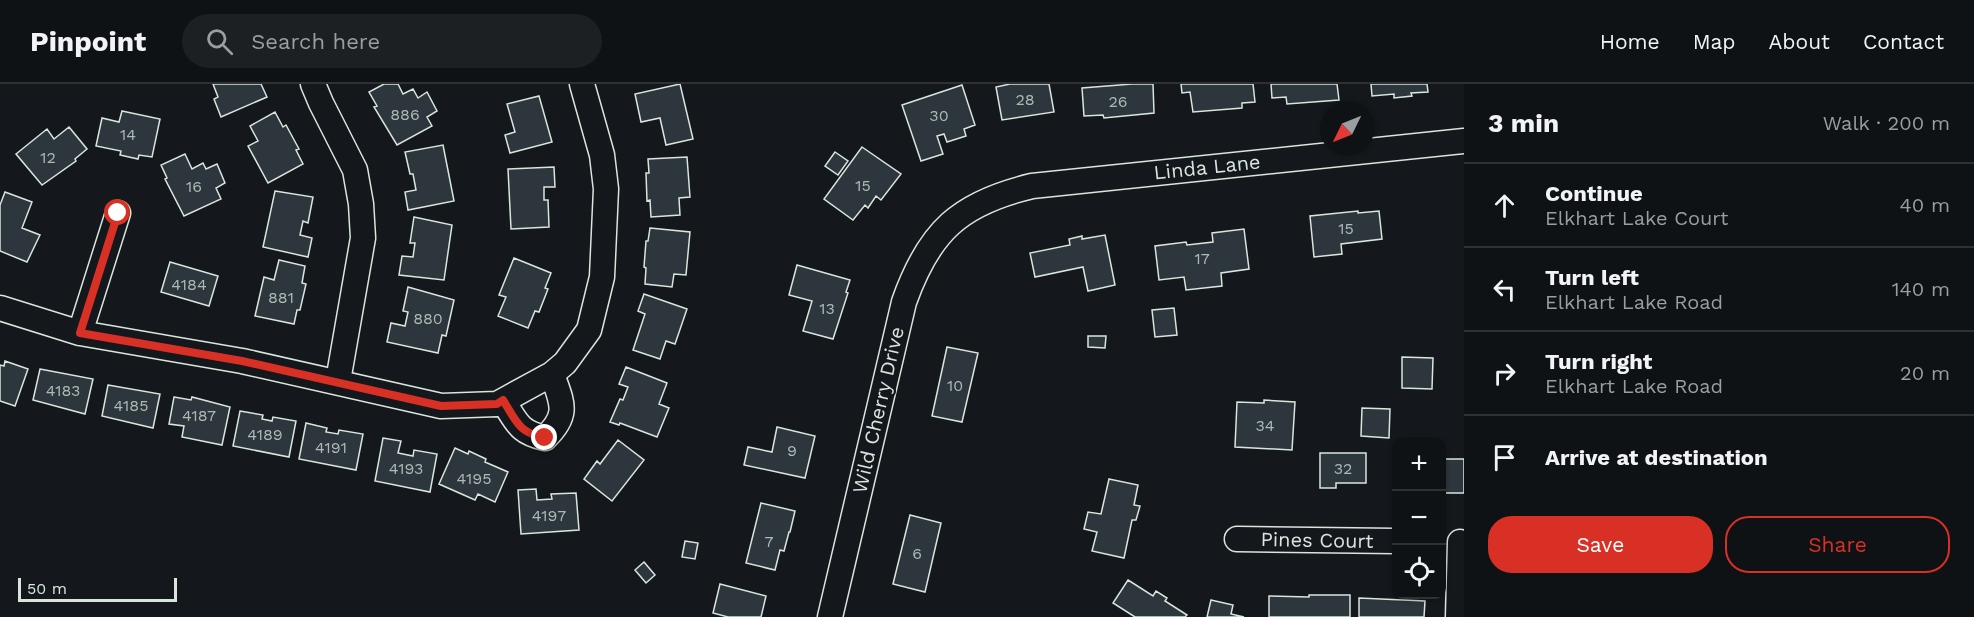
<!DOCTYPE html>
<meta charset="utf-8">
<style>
body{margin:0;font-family:"Work Sans",sans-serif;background:#1d2022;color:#f1f3f6}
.controls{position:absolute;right:18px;bottom:18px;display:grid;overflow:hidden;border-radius:12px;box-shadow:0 2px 4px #0004}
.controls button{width:54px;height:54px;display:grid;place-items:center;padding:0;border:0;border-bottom:2px solid #2f3234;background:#0f1215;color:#f1f3f6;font:30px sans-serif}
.compass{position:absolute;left:1320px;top:18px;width:54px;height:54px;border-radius:50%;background:#0f1215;box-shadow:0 2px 4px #0004;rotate:227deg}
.scale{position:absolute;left:18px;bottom:15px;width:159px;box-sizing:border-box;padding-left:6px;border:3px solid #d8e6dc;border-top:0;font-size:16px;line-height:21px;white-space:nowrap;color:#d8e6dc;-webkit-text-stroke:4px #14181c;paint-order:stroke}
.stop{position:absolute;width:18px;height:18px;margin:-14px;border:4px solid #d93025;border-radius:50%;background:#fff}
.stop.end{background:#d93025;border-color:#fff;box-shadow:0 2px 6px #0008}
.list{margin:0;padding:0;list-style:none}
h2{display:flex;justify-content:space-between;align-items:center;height:78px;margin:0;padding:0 24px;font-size:26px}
h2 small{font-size:20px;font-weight:400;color:#9b9ea0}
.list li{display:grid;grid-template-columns:39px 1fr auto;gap:18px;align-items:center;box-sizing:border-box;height:84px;padding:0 24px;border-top:2px solid #2f3234}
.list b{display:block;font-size:22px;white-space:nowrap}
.list p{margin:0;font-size:20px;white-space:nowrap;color:#9b9ea0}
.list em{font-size:20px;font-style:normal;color:#9b9ea0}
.actions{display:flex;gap:12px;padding:18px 24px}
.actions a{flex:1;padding:14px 0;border:2px solid #d93025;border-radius:24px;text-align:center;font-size:21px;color:#d93025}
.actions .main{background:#d93025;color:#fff}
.icon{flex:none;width:33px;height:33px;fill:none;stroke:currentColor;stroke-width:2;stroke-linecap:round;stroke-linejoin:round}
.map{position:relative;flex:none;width:1464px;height:533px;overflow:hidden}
header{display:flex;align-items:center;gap:36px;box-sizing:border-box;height:84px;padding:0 30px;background:#0f1215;border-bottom:2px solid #2f3234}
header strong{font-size:28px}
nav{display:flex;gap:33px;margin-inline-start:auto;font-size:21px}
.search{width:420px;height:54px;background:#1d2022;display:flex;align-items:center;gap:15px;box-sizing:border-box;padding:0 21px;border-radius:33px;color:#9b9ea0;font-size:22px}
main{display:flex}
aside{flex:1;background:#0f1215}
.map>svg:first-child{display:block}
.building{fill:#2c363c;stroke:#d8e6dc;stroke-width:1.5}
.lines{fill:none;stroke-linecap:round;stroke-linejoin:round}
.minor-casing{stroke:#d8e6dc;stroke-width:27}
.minor{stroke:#14181c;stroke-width:24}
.route{stroke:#d93025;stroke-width:8}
.labels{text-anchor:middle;stroke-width:4.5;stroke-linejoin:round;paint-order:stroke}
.number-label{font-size:16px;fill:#adbab4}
.street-label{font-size:20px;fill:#d8e6dc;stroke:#14181c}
</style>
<header>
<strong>Pinpoint</strong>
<div class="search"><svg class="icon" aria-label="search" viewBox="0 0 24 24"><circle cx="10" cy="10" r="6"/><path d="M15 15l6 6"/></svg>Search here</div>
<nav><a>Home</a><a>Map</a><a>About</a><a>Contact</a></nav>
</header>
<main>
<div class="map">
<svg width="1464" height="533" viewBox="0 0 1464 533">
<rect width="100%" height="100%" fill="#14181c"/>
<path class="building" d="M 213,0 L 261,0 L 267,13 L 221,33 L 214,15 L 218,13 Z
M 384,0 L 398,0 L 403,10 L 413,5 L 418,14 L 427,8 L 437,27 L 427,33 L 432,42 L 397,61 L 374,23 L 377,22 L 369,8 Z
M 680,0 L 693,55 L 666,61 L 660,34 L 641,38 L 635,10 Z
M 1010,0 L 1049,0 L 1054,28 L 1002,36 L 996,3 Z
M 1132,0 L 1153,0 L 1154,29 L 1104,34 L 1103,31 L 1084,32 L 1082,4 Z
M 1181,0 L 1253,0 L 1255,18 L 1242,19 L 1242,24 L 1193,28 L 1190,8 L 1182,9 Z
M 1271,0 L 1337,0 L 1339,16 L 1287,20 L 1286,13 L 1272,14 Z
M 1371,0 L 1427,0 L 1428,8 L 1411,9 L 1412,12 L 1394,14 L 1394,10 L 1372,12 Z
M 962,1 L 975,41 L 964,45 L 966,52 L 947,58 L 944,50 L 937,52 L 943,70 L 921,77 L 902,21 Z
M 539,12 L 552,58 L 510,69 L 505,51 L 515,48 L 507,20 Z
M 122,27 L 160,35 L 152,73 L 139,71 L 138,75 L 120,71 L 121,67 L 96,62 L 102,34 L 119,38 Z
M 275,28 L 283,43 L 286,41 L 299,65 L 296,66 L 303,80 L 268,99 L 248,62 L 258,57 L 250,42 Z
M 69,43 L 87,65 L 75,75 L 76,77 L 42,101 L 16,70 L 47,45 L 54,55 Z
M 443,61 L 454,117 L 408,126 L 405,108 L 416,106 L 413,90 L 410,90 L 405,68 Z
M 862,63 L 901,90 L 881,116 L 876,112 L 868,124 L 865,121 L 853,136 L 824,115 Z
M 835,68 L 848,77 L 838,91 L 825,82 Z
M 185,70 L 192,85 L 203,79 L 206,85 L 217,80 L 225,99 L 216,104 L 221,115 L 184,132 L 165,95 L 167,94 L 161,81 Z
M 687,73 L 690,113 L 679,114 L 680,131 L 651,133 L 650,116 L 647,117 L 646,89 L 649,89 L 648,75 Z
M 554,83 L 555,103 L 544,103 L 544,116 L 548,116 L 549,143 L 511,145 L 508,85 Z
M 275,107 L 313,113 L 308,139 L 303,137 L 300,151 L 312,154 L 308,173 L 263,163 Z
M 5,108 L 32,118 L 22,144 L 40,151 L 27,178 L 0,167 L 0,121 Z
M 1358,127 L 1358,129 L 1379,127 L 1382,155 L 1341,160 L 1342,170 L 1314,173 L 1310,132 Z
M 414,133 L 452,141 L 444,196 L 399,191 L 402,172 L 413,173 L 415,159 L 410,159 Z
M 650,144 L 690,148 L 686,191 L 674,190 L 672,203 L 645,200 L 646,184 L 644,183 L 646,157 L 648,157 Z
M 1244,145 L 1249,185 L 1221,189 L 1222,202 L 1186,206 L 1184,193 L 1159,196 L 1155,162 L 1186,158 L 1187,161 L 1213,158 L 1212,149 Z
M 1105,151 L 1115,201 L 1088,207 L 1083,183 L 1035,193 L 1030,169 L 1070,161 L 1069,155 L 1082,152 L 1082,155 Z
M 514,174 L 551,189 L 545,204 L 548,205 L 539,228 L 535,227 L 528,244 L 498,232 L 506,213 L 499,211 Z
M 279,176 L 305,182 L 302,199 L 306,200 L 300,226 L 297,226 L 294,240 L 255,232 L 264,193 L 274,196 Z
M 170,178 L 218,192 L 209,222 L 161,208 Z
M 797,181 L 850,196 L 846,208 L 848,209 L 833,255 L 803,247 L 812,217 L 789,211 Z
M 408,203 L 454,216 L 446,252 L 442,251 L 438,269 L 387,258 L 391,239 L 405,242 L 408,228 L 403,227 Z
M 644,210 L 687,225 L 675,260 L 666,257 L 660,275 L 633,266 L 645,230 L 638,227 Z
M 1174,224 L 1177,251 L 1155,253 L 1152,226 Z
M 1088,252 L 1106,252 L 1105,264 L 1088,263 Z
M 947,263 L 978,269 L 962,338 L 932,332 Z
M 1402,273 L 1433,274 L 1432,305 L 1402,304 Z
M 5,277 L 28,285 L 15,322 L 0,317 L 0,281 L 4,282 Z
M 626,283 L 667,299 L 659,320 L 669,324 L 657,353 L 620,339 L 619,341 L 610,338 L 620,315 L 623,316 L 628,303 L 619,300 Z
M 40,285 L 93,295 L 85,330 L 33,316 Z
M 108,301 L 160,310 L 153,344 L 102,332 Z
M 174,313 L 191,316 L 192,313 L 230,323 L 222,361 L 182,353 L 184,342 L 169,340 Z
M 1264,316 L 1295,318 L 1292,366 L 1235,363 L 1237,318 L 1264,319 Z
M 1362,324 L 1390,325 L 1389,354 L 1361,352 Z
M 240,327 L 263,331 L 262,335 L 272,337 L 273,333 L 296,337 L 289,373 L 233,362 Z
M 306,339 L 327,344 L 326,348 L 338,350 L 339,346 L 363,350 L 356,386 L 299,375 Z
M 777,343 L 815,352 L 805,394 L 744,381 L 748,363 L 772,368 Z
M 383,354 L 401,357 L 398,369 L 413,372 L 414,366 L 437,370 L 430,408 L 375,397 Z
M 618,356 L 644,376 L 612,417 L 584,395 L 597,377 L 600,380 Z
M 455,364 L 468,370 L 469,367 L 486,375 L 485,378 L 508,388 L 495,418 L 478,410 L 475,416 L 439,400 Z
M 1320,369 L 1366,369 L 1366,399 L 1336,399 L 1336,404 L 1320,404 Z
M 1442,375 L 1464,375 L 1464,409 L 1443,409 L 1442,412 Z
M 1109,395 L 1138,401 L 1134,421 L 1140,422 L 1136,436 L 1132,436 L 1124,474 L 1092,467 L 1097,448 L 1084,445 L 1088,428 L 1101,430 Z
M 536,405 L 537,416 L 552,415 L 551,410 L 576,409 L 579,446 L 521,450 L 518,406 Z
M 761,419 L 795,427 L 790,448 L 789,448 L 784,467 L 780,466 L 775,486 L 746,479 Z
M 910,431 L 941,439 L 925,508 L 893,500 Z
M 685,457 L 698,459 L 695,475 L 682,473 Z
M 644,478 L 655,491 L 646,499 L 635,486 Z
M 1128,496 L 1153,512 L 1156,507 L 1167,514 L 1165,517 L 1187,531 L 1185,533 L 1135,533 L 1113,519 Z
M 720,500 L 766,512 L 761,533 L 728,533 L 713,529 Z
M 1309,511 L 1350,511 L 1350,533 L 1269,533 L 1269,512 L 1309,513 Z
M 1359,514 L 1425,517 L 1424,533 L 1359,533 Z
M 1211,516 L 1233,521 L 1231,530 L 1244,533 L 1207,533 Z"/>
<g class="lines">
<g class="minor-casing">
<path id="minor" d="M 313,0 L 321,19 L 355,86 L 361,120 L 363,154 L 338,297
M 0,224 L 80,249 L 242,277 L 441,322 L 497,320 L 552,290 L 565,279 L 589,246 L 602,193 L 606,105 L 602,71 L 582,0
M 80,249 L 118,129
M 503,317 C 517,338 518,348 545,354 C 570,330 562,319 552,290
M 1237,455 L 1396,457
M 830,533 L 904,218 C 929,147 960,119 1032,102 L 1464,57
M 1458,533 L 1460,458"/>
</g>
<use href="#minor" class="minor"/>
</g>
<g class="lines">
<path class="route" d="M 118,129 L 80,249 L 242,277 L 441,322 L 497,320 L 503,316 C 517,338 518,348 545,354"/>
</g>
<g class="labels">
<g class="number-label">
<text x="1025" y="21">28</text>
<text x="1118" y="23">26</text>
<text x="405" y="36">886</text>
<text x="939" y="37">30</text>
<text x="128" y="56">14</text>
<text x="48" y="79">12</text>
<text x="863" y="107">15</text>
<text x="194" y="108">16</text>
<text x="1346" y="150">15</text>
<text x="1202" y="180">17</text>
<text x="189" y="206">4184</text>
<text x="281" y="219">881</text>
<text x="827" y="230">13</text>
<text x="428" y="240">880</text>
<text x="955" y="307">10</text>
<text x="63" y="312">4183</text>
<text x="131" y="327">4185</text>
<text x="199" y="337">4187</text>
<text x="1265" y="347">34</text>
<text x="265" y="356">4189</text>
<text x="331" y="369">4191</text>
<text x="792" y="372">9</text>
<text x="406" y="390">4193</text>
<text x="1343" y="390">32</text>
<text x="474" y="400">4195</text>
<text x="549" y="437">4197</text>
<text x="769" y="463">7</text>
<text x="917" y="475">6</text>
</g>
<g class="street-label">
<text transform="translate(1207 83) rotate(-6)" y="7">Linda Lane</text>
<text transform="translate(878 326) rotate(-77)" y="7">Wild Cherry Drive</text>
<text transform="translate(1317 456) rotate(1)" y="7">Pines Court</text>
</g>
</g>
</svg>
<div class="controls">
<button>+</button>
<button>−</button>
<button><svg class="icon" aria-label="locate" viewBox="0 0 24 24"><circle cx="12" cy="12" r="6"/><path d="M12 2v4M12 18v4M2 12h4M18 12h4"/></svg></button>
</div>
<svg class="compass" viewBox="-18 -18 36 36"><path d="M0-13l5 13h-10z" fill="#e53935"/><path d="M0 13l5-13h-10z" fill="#9b9ea0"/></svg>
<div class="scale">50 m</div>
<div class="stop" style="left:118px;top:129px"></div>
<div class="stop end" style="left:545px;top:354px"></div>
</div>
<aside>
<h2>3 min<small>Walk · 200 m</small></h2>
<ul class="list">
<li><svg class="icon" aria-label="ahead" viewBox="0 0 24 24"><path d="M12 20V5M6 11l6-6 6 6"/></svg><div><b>Continue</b><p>Elkhart Lake Court</p></div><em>40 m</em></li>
<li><svg class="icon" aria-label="left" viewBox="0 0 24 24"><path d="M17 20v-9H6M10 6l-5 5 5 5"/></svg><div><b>Turn left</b><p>Elkhart Lake Road</p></div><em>140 m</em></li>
<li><svg class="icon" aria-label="right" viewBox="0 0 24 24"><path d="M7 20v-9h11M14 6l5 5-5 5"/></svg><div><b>Turn right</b><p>Elkhart Lake Road</p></div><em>20 m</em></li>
<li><svg class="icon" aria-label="arrive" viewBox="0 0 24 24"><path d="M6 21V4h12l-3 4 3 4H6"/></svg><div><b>Arrive at destination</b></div></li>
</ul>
<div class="actions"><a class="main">Save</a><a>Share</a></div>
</aside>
</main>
